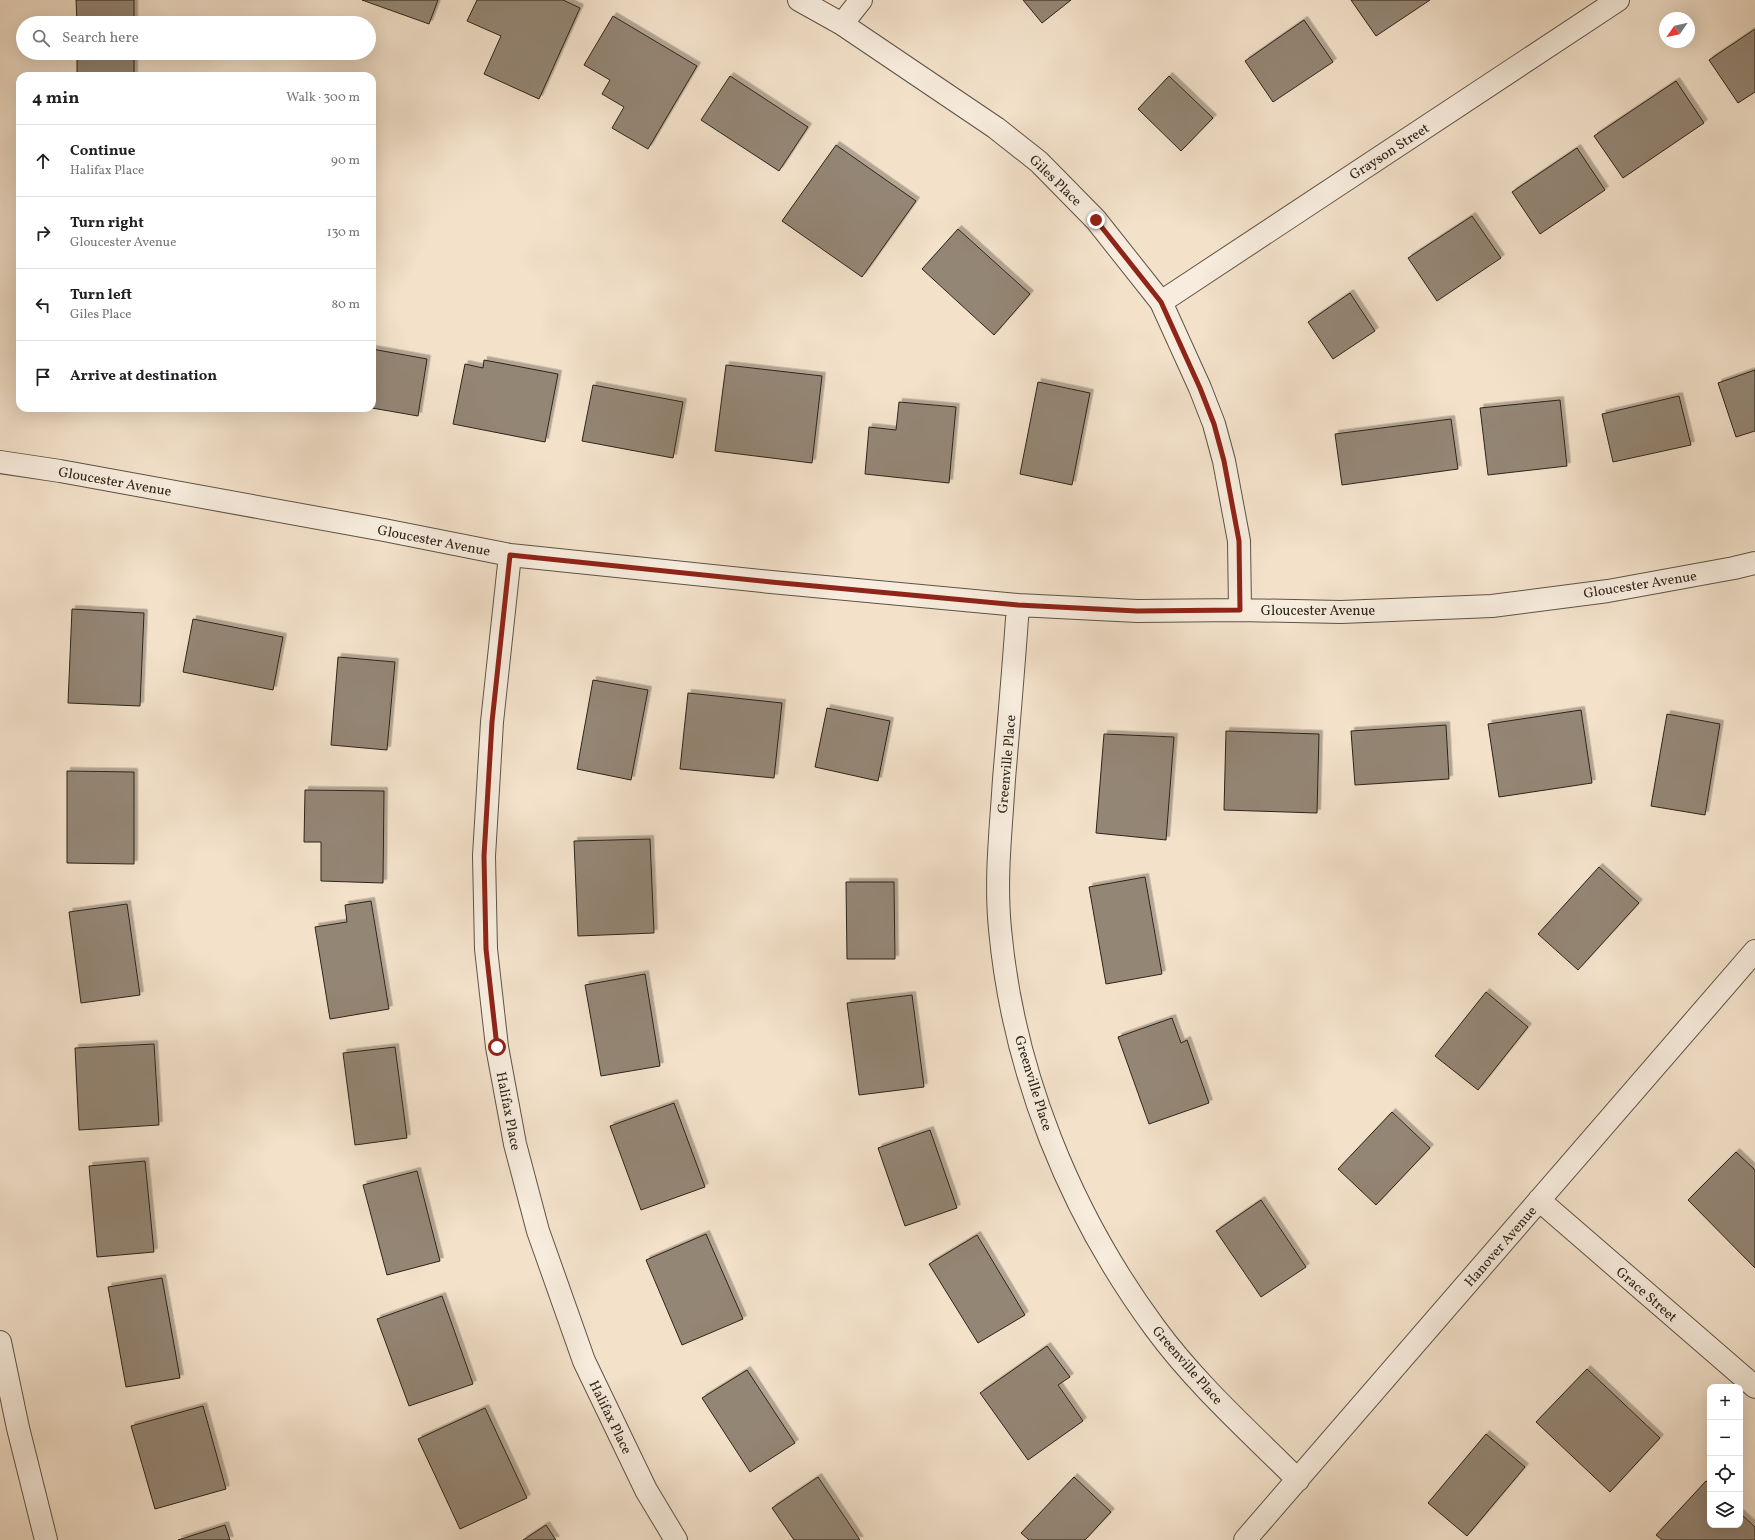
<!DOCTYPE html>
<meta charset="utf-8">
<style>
body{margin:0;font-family:Vollkorn,serif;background:#f2f2f2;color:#202124}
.controls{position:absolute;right:12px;bottom:12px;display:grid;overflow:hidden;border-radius:8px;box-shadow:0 4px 16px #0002}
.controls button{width:36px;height:36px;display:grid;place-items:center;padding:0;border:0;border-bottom:1px solid #e0e0e0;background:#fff;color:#202124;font:20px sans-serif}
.compass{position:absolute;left:1659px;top:12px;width:36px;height:36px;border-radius:50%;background:#fff;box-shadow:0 4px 16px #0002;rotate:236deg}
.stop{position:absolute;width:12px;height:12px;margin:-9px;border:3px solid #8f2418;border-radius:50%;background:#fff}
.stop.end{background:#8f2418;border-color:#fff;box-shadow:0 1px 4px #0008}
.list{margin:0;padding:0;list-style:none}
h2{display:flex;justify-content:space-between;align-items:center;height:52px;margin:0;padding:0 16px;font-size:17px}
h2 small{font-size:13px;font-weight:400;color:#757577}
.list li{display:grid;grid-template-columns:26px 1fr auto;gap:12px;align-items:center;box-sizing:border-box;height:72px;padding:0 16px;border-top:1px solid #e0e0e0}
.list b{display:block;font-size:15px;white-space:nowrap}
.list p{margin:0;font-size:13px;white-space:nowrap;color:#757577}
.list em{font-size:13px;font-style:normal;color:#757577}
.icon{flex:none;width:22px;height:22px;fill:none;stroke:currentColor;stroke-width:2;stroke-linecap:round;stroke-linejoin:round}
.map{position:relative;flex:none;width:1755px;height:1540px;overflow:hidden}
.search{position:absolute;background:#fff;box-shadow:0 4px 16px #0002;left:16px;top:16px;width:360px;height:44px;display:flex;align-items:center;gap:10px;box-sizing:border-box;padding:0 14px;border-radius:22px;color:#757577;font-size:15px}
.panel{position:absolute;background:#fff;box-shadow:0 4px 16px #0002;left:16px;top:72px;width:360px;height:340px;border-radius:12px}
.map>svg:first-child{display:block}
.building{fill:#948675;stroke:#2d2419;filter:url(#shadow)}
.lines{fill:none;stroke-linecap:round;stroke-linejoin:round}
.minor-casing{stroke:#5e5345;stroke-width:24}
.minor{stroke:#f7ecdd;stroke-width:22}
.route{stroke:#8f2418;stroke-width:5}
.labels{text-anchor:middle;stroke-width:3;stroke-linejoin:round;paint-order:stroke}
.street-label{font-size:14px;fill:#2d2419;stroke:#f7ecdd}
</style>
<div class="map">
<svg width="1755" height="1540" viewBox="0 0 1755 1540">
<defs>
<filter id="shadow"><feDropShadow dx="3.5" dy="-3.5" stdDeviation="0" flood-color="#0004"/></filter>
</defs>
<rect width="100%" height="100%" fill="#f3e1ca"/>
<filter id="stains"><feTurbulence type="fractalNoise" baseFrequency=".005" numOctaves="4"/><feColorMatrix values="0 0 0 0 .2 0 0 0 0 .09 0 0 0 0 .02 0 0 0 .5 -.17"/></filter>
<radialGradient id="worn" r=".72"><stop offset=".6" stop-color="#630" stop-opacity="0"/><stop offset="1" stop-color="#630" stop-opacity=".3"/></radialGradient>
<path class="building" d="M 76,0 L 134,0 L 134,23 L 77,23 Z
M 362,0 L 438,0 L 429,24 Z
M 477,0 L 563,0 L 580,8 L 539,99 L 484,74 L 501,36 L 467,21 Z
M 1023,0 L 1071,0 L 1042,23 Z
M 1351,0 L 1430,0 L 1376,36 Z
M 613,16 L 697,66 L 648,149 L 612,128 L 624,107 L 602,94 L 610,80 L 584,65 Z
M 1304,20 L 1333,62 L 1273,102 L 1245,61 Z
M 1755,29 L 1755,92 L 1738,103 L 1709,60 Z
M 77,53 L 134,53 L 134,76 L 77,76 Z
M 730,76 L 808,127 L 779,171 L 701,120 Z
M 1169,76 L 1213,118 L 1181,151 L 1138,109 Z
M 1676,81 L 1704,123 L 1623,178 L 1594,136 Z
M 836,145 L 916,201 L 862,277 L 782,221 Z
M 1577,148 L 1605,190 L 1540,234 L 1512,192 Z
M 1472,216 L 1501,258 L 1437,301 L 1408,258 Z
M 958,229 L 1030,294 L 994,335 L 922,269 Z
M 1350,293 L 1375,331 L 1333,359 L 1308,322 Z
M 372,349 L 427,359 L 418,416 L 372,408 Z
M 484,360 L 558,374 L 545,442 L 453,424 L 465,364 L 483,368 Z
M 726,365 L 822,376 L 812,463 L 715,451 Z
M 1755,370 L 1755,431 L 1736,437 L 1718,383 Z
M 1038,382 L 1090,393 L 1072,485 L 1020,474 Z
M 593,385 L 683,402 L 673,458 L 582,441 Z
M 1679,396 L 1691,445 L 1613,462 L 1602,414 Z
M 1560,400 L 1567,466 L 1488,475 L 1480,408 Z
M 899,402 L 956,407 L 949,483 L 865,474 L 869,427 L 896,430 Z
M 1451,419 L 1458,469 L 1342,485 L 1335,434 Z
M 72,609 L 144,613 L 140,706 L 68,703 Z
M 193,619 L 283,637 L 273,690 L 183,672 Z
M 338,657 L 395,662 L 387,750 L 331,745 Z
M 593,680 L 648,690 L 631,780 L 577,769 Z
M 688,693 L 782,703 L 774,778 L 680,769 Z
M 827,708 L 890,721 L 878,781 L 815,767 Z
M 1581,710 L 1592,783 L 1499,797 L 1488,724 Z
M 1667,714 L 1720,724 L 1705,815 L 1651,806 Z
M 1446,725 L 1449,779 L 1355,785 L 1351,731 Z
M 1226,731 L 1319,734 L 1317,813 L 1224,810 Z
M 1104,734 L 1174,737 L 1166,840 L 1096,833 Z
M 67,771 L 134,772 L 134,864 L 67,863 Z
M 305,790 L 384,791 L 383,883 L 321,881 L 321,842 L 304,842 Z
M 650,839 L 654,933 L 578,936 L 574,841 Z
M 1599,867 L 1639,903 L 1578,970 L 1538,934 Z
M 1145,877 L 1162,974 L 1106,984 L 1089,887 Z
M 846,882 L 894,882 L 895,959 L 847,959 Z
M 371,901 L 389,1009 L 330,1019 L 315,927 L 347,922 L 345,905 Z
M 127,904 L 140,995 L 81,1003 L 69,912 Z
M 645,974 L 660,1066 L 601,1076 L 585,985 Z
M 1486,992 L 1528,1027 L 1478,1090 L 1435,1056 Z
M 912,995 L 924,1087 L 859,1095 L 847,1003 Z
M 1172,1018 L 1181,1043 L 1187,1040 L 1209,1103 L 1149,1124 L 1118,1037 Z
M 154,1044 L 159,1125 L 79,1130 L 75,1048 Z
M 395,1047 L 407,1138 L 355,1145 L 343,1053 Z
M 674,1103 L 705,1187 L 641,1210 L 610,1126 Z
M 1392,1112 L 1430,1148 L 1376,1205 L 1338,1169 Z
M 930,1130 L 957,1208 L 905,1226 L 878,1148 Z
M 1736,1152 L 1755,1170 L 1755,1268 L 1688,1200 Z
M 145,1161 L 154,1252 L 97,1257 L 89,1166 Z
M 417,1171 L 440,1261 L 387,1275 L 363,1185 Z
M 1261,1200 L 1306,1267 L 1261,1297 L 1216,1231 Z
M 706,1234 L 743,1319 L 682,1345 L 646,1260 Z
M 977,1235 L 1025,1315 L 978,1343 L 929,1264 Z
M 162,1278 L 180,1378 L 126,1387 L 108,1287 Z
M 442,1296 L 473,1384 L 409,1406 L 377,1319 Z
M 1047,1346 L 1070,1377 L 1058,1385 L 1083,1421 L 1028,1460 L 980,1393 Z
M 1587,1369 L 1660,1438 L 1610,1492 L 1536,1422 Z
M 747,1370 L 795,1443 L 750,1472 L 702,1398 Z
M 203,1406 L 226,1489 L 155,1509 L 131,1426 Z
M 485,1408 L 527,1498 L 460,1529 L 418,1439 Z
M 1486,1434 L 1525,1467 L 1467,1536 L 1428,1503 Z
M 818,1477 L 860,1540 L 794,1540 L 772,1508 Z
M 1074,1477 L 1111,1512 L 1085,1540 L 1029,1540 L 1021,1533 Z
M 1706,1481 L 1710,1485 L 1710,1525 L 1740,1525 L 1740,1513 L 1755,1527 L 1755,1540 L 1662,1540 L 1656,1535 Z
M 225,1525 L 230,1540 L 178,1540 Z
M 546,1525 L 556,1540 L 523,1540 Z"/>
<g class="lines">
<g class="minor-casing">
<path id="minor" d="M 799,0 L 842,24 L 996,128 L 1039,162 L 1096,220 L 1161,302 L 1200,388 L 1214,424 L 1224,461 L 1239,541 L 1240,610
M 842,24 L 861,0
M 1161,302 L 1618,0
M 0,462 L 60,471 L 384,530 L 510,555 L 771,582 L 1018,605 L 1137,611 L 1240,610 L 1341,612 L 1492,606 L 1608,591 L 1734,568 L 1755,563
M 510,555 L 492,722 L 484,856 L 486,949 L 497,1047 L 515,1144 L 538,1231 L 584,1361 L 646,1490 L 676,1540
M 1018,605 C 1014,663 1009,721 1004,779 C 1001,829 995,879 1000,929 C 1013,1072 1070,1213 1155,1328 C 1196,1384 1249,1431 1298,1480
M 1539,1200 L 1755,1387
M 0,1342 L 18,1428 L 46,1540
M 1245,1540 L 1755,951"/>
</g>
<use href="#minor" class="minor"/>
</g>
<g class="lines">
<path class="route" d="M 497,1047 L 486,949 L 484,856 L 492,722 L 510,555 L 771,582 L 1018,605 L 1137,611 L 1240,610 L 1239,541 L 1224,461 L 1214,424 L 1200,388 L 1161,302 L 1096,220"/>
</g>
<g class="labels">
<g class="street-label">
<text transform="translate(1389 151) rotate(-33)" y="5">Grayson Street</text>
<text transform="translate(1056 180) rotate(44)" y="5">Giles Place</text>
<text transform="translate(115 481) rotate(10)" y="5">Gloucester Avenue</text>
<text transform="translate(434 540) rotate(11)" y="5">Gloucester Avenue</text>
<text transform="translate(1640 584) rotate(-9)" y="5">Gloucester Avenue</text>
<text x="1318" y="615">Gloucester Avenue</text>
<text transform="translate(1006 764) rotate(-85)" y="5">Greenville Place</text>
<text transform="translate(1034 1083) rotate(73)" y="5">Greenville Place</text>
<text transform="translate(509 1111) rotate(79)" y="5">Halifax Place</text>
<text transform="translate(1500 1246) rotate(-49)" y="5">Hanover Avenue</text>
<text transform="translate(1647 1294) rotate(41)" y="5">Grace Street</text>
<text transform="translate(1188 1365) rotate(49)" y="5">Greenville Place</text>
<text transform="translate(611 1417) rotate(64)" y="5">Halifax Place</text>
</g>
</g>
<rect width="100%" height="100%" filter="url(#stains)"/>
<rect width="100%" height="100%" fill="url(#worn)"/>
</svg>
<div class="controls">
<button>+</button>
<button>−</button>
<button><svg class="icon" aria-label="locate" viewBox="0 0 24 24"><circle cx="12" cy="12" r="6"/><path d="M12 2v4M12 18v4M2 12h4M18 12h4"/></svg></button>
<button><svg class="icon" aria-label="layers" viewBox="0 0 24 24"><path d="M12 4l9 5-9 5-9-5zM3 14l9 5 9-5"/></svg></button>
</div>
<svg class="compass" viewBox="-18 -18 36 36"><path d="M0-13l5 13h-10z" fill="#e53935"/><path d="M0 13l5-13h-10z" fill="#757577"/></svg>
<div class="stop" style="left:497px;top:1047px"></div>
<div class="stop end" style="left:1096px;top:220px"></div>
<div class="search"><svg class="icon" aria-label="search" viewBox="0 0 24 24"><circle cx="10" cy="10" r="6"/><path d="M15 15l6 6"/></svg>Search here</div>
<section class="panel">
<h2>4 min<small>Walk · 300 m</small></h2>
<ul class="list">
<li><svg class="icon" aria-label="ahead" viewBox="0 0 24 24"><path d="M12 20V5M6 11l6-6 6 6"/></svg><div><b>Continue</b><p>Halifax Place</p></div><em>90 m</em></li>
<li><svg class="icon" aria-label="right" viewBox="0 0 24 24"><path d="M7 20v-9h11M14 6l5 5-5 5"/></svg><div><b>Turn right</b><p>Gloucester Avenue</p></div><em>130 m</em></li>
<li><svg class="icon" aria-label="left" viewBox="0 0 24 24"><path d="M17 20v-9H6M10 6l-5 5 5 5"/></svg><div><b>Turn left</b><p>Giles Place</p></div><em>80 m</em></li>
<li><svg class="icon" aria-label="arrive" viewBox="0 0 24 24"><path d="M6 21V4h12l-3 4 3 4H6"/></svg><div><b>Arrive at destination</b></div></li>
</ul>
</section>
</div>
